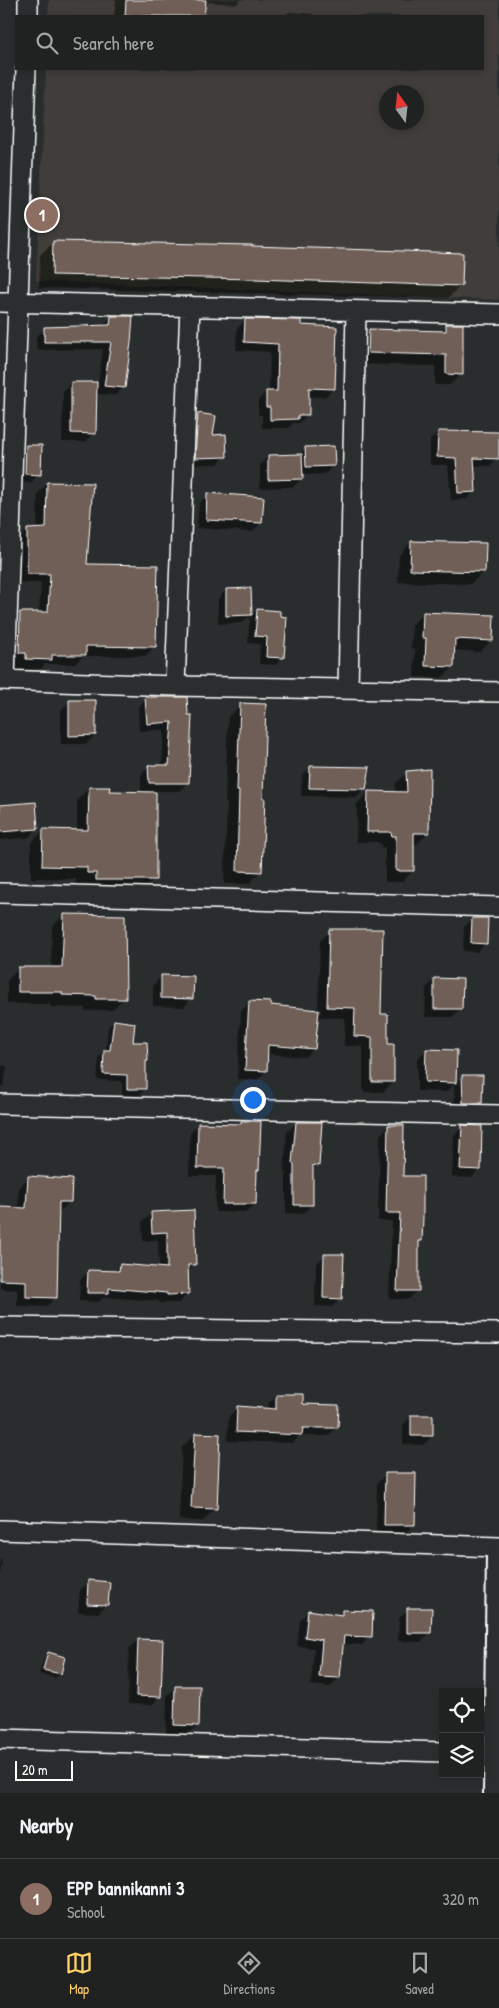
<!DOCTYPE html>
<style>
body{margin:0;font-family:"Patrick Hand",sans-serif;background:#282a2a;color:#f1f3f6}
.controls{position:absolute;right:15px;bottom:15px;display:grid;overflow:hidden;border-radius:0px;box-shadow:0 2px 8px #0003}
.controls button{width:45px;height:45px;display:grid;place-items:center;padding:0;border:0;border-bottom:1px solid #3d3f40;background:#202222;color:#f1f3f6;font:25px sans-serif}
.compass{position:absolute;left:379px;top:85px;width:45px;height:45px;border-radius:50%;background:#202222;box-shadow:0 2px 8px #0003;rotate:345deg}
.scale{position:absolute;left:15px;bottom:12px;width:58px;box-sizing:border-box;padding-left:5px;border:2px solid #fff;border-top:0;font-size:14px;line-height:18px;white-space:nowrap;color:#fff;-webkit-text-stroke:4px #2a2d2e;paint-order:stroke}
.you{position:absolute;left:252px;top:1099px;width:18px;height:18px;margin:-12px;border:4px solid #fff;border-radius:50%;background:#1a73e8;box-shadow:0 0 0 8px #1a73e833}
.badge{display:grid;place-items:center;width:32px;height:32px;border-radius:50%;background:#ffd166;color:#fff;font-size:16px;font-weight:700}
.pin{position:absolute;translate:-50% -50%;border:2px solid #fff;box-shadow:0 1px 5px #0006}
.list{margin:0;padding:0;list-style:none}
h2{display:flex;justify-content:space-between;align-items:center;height:65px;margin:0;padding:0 20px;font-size:21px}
h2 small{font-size:16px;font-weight:400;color:#a2a4a5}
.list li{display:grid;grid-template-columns:32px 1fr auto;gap:15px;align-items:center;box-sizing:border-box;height:80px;padding:0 20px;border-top:1px solid #3d3f40}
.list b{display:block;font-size:19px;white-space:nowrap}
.list p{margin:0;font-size:16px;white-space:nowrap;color:#a2a4a5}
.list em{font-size:16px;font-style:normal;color:#a2a4a5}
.icon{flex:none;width:28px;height:28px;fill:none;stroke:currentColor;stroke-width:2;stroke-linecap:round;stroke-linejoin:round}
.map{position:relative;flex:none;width:499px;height:1793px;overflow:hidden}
.search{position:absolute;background:#202222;box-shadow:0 2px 8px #0003;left:15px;right:15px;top:15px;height:55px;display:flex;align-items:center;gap:12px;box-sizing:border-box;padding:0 18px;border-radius:0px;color:#a2a4a5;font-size:19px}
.sheet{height:145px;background:#202222}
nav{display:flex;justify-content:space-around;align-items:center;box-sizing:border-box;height:70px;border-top:1px solid #3d3f40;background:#202222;font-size:14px;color:#a2a4a5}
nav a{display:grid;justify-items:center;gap:2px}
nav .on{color:#ffd166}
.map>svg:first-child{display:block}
.built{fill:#3f3c3a;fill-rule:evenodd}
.shadow{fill:#0007}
.building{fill:#705f57;stroke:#fff}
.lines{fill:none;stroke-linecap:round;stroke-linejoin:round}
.minor-casing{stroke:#fff;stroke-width:22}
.tertiary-casing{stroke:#fff;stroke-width:28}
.minor{stroke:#2a2d2e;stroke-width:19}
.tertiary{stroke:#2a2d2e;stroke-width:24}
</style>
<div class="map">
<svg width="499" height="1793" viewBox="0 0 499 1793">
<rect width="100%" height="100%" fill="#2a2d2e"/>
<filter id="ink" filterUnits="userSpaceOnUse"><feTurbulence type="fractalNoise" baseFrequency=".02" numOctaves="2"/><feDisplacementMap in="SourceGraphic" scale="10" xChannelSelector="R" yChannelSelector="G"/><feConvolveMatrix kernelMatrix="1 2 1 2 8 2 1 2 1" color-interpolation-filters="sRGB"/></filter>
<g filter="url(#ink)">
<path class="built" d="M 49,0 L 499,0 L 499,300 L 36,281 L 46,69 L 483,69 L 483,16 L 48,16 ZM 386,92 L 416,92 L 416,122 L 386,122 Z"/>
<path class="shadow" d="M 116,0 L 240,0 L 237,4 L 204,2 L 203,16 L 114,16 Z
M 289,12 L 313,14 L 313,16 L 285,16 Z
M 53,243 L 461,285 L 448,298 L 39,288 L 40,255 Z
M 111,317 L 124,387 L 116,395 L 95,394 L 94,433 L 86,442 L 62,442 L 63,392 L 71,383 L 97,390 L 103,349 L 37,350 L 36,337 L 44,329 L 103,325 Z
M 245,320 L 299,326 L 334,388 L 325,397 L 308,397 L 307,415 L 299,423 L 293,423 L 289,428 L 262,428 L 262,415 L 258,415 L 258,401 L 266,392 L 269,392 L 270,352 L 236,350 L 237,329 Z
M 447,325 L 461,374 L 450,385 L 435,385 L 435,366 L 357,364 L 358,342 L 369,331 L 440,332 Z
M 198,415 L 225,456 L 218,464 L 188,465 L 191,422 Z
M 438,432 L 497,458 L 490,466 L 473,466 L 475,491 L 467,499 L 451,500 L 448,465 L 430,465 L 430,440 Z
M 27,446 L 39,474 L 31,483 L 17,482 L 18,455 Z
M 306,448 L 333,465 L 325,474 L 301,475 L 302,479 L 293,487 L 260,488 L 260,465 L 268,456 L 299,455 Z
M 48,483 L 86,565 L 155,646 L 145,656 L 83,656 L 75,664 L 45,664 L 41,669 L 16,669 L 16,663 L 9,662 L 10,623 L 20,613 L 39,613 L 41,583 L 18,583 L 18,540 L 27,530 L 37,530 L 38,493 Z
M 208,495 L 261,523 L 252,532 L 197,528 L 199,503 Z
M 411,542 L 484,571 L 471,584 L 398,582 L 399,555 Z
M 226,590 L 250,590 L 251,616 L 257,610 L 283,657 L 276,665 L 259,664 L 260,644 L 248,643 L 250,616 L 242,623 L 218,624 L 218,599 Z
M 423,613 L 492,640 L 480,652 L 454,650 L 453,667 L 442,678 L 414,677 L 415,649 L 411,649 L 412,625 Z
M 146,699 L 186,699 L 188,782 L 180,791 L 155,791 L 154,879 L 142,891 L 84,892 L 84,885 L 75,885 L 76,879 L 31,878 L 31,843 L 43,831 L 77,831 L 77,800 L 89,788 L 108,792 L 141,793 L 141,775 L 149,766 L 162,766 L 164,730 L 139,731 L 138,707 Z
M 70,701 L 95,735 L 86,744 L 61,744 L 61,710 Z
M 241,705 L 261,871 L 249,884 L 224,884 L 227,804 L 225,803 L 228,717 Z
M 311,767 L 365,788 L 356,797 L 301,796 L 302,776 Z
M 407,773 L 428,833 L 417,844 L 413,844 L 413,871 L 402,882 L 385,882 L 385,847 L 381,847 L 381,844 L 377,842 L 356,842 L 357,804 L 368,792 L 396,793 L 395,784 Z
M 0,806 L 37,829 L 28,838 L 0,840 Z
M 64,915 L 124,998 L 112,1010 L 85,1011 L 85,1008 L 50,1007 L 50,1004 L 7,1004 L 7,981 L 19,968 L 51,968 L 52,927 Z
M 473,919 L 486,943 L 477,952 L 463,951 L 464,927 Z
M 330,931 L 380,1015 L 393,1082 L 383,1092 L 363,1092 L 363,1046 L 344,1046 L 345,1018 L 317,1017 L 314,1049 L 305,1057 L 267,1054 L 266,1071 L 257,1080 L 237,1079 L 241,1011 L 250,1002 L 318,1011 L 320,941 Z
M 162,976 L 192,998 L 184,1007 L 153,1006 L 153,985 Z
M 435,979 L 461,1009 L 452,1017 L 425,1017 L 426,988 Z
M 114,1021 L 147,1060 L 145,1062 L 145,1089 L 139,1095 L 122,1095 L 122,1081 L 97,1080 L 99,1057 L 106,1051 L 108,1027 Z
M 426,1050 L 456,1051 L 455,1084 L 463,1076 L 481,1103 L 472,1112 L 455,1111 L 454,1084 L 446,1092 L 417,1091 L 417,1059 Z
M 0,1065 L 7,1066 L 4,1085 L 0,1088 Z
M 241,1122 L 258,1169 L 255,1172 L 255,1204 L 246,1212 L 215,1212 L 216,1176 L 189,1176 L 190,1133 L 198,1124 L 239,1125 Z
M 296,1123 L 318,1165 L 311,1171 L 311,1205 L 303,1214 L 286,1213 L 286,1172 L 284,1172 L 287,1132 Z
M 388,1126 L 421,1240 L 418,1244 L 418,1290 L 409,1299 L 389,1299 L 392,1221 L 378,1221 L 380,1135 Z
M 463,1127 L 480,1169 L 471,1178 L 452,1177 L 454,1135 Z
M 28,1178 L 70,1202 L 60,1211 L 57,1211 L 56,1297 L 46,1307 L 17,1306 L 17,1290 L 0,1289 L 0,1208 L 18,1209 L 19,1187 Z
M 151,1214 L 195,1264 L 187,1272 L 187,1294 L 179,1303 L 159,1303 L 159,1301 L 104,1297 L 99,1302 L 79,1301 L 80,1280 L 88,1272 L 113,1272 L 121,1265 L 159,1269 L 158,1240 L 143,1241 L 142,1222 Z
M 325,1255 L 341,1298 L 332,1307 L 315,1306 L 316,1264 Z
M 276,1395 L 301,1406 L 337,1427 L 328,1436 L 299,1436 L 293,1443 L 227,1441 L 229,1416 L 238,1407 L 268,1410 L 268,1404 Z
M 412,1416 L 432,1436 L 423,1445 L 403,1444 L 403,1425 Z
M 195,1434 L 216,1508 L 203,1521 L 179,1520 L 182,1447 Z
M 386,1474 L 414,1525 L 405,1533 L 376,1533 L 377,1483 Z
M 0,1559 L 2,1559 L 0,1578 Z
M 89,1582 L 107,1604 L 98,1613 L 78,1612 L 80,1590 Z
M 408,1609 L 430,1633 L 421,1642 L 398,1641 L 399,1618 Z
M 343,1611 L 370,1636 L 362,1645 L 342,1644 L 339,1678 L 330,1687 L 311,1685 L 314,1648 L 297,1646 L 300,1620 L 308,1612 L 339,1616 Z
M 138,1640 L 160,1696 L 152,1705 L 128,1704 L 129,1649 Z
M 48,1654 L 63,1658 L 60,1674 L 55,1678 L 39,1674 L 44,1658 Z
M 176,1687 L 198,1725 L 189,1734 L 166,1733 L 167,1696 Z"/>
<path class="building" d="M 126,0 L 206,0 L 204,16 L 125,16 Z
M 53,241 L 252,245 L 252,246 L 463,253 L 462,286 L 255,279 L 52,275 Z
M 111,316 L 133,316 L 131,342 L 125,388 L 104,386 L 111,342 L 44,342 L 44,327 L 110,325 Z
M 245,319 L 301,320 L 301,325 L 337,327 L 335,389 L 309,388 L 309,415 L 298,415 L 298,419 L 270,420 L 270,407 L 266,407 L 266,391 L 277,391 L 278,344 L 244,342 Z
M 446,324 L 463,324 L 463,375 L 446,374 L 446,355 L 368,353 L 369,329 L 446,331 Z
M 71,382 L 97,382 L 96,434 L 71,433 Z
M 198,413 L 216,416 L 213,435 L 226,434 L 227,457 L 195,458 Z
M 438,431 L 499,432 L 499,459 L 474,458 L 476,492 L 458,493 L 456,458 L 437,457 Z
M 26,445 L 42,445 L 41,475 L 25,474 Z
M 334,446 L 335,466 L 306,467 L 305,447 Z
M 302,454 L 303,479 L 268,480 L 268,455 Z
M 47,482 L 93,483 L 87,564 L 158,565 L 156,647 L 86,646 L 86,655 L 52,655 L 52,660 L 26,659 L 26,653 L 19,653 L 20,612 L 48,612 L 50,574 L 27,574 L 27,529 L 46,528 Z
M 207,493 L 264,497 L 262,523 L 206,520 Z
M 411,541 L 486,543 L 485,572 L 410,570 Z
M 251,588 L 252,615 L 226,616 L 226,589 Z
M 257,609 L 280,611 L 280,616 L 287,617 L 284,658 L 266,657 L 267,637 L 255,636 Z
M 423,612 L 494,615 L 493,641 L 455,639 L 454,667 L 425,666 L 426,638 L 422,638 Z
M 145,697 L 187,697 L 188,715 L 192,715 L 189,783 L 149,783 L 148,765 L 169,765 L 172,722 L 147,724 Z
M 69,700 L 96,700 L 96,735 L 69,736 Z
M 240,703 L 266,704 L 263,798 L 265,798 L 262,872 L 237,871 L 239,791 L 237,791 Z
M 310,766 L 370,767 L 366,789 L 309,788 Z
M 430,769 L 429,833 L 414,833 L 414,871 L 396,871 L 396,836 L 392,836 L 391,833 L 389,832 L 367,832 L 368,791 L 407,792 L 406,771 Z
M 89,787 L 110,787 L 109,791 L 156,792 L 156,880 L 96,880 L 96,873 L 87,873 L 87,867 L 42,866 L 43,829 L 88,830 Z
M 36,802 L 38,829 L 0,832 L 0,805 Z
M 64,914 L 125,915 L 126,999 L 96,999 L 96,996 L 62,995 L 62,992 L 18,992 L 18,967 L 62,967 Z
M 472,918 L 488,918 L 487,944 L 471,943 Z
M 329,929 L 383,929 L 381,1014 L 388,1014 L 388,1044 L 394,1044 L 394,1082 L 372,1082 L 372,1037 L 354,1036 L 355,1008 L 327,1007 Z
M 161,975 L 194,976 L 193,999 L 161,998 Z
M 434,978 L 463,979 L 462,1009 L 434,1009 Z
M 249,1001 L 271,1002 L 271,1005 L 319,1010 L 315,1049 L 268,1045 L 267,1071 L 245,1070 Z
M 114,1020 L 135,1023 L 133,1042 L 147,1042 L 148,1061 L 146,1061 L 146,1089 L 127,1089 L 127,1075 L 103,1074 L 104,1050 L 110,1050 Z
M 426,1049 L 457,1050 L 456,1083 L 425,1082 Z
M 462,1075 L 483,1075 L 482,1103 L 463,1103 Z
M 241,1121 L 261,1121 L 259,1170 L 257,1170 L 256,1204 L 223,1204 L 224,1168 L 197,1168 L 198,1123 L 241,1124 Z
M 296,1122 L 322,1122 L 319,1166 L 313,1165 L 313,1205 L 294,1205 L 294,1164 L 292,1163 Z
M 388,1125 L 404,1125 L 403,1176 L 423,1176 L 423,1217 L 422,1241 L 419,1241 L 419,1291 L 397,1291 L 400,1213 L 386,1213 Z
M 462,1125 L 482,1126 L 481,1170 L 460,1169 Z
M 28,1176 L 72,1179 L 71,1202 L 59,1202 L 57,1298 L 26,1297 L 26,1281 L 0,1280 L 0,1207 L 26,1208 Z
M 194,1210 L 196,1265 L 188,1265 L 189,1294 L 167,1295 L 167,1293 L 109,1288 L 109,1293 L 87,1293 L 88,1270 L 119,1271 L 120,1264 L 167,1268 L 167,1232 L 152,1233 L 151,1212 Z
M 324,1254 L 344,1254 L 342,1299 L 323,1298 Z
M 276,1394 L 303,1394 L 303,1404 L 339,1405 L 338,1428 L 303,1428 L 302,1435 L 236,1432 L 237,1406 L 276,1409 Z
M 411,1415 L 433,1415 L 433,1436 L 411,1436 Z
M 195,1433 L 220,1434 L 217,1509 L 191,1508 Z
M 385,1473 L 416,1473 L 415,1525 L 384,1525 Z
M 88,1580 L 110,1582 L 108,1605 L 87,1604 Z
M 407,1608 L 432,1608 L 431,1633 L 407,1633 Z
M 308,1610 L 342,1615 L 342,1610 L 373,1611 L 372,1637 L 344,1636 L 340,1678 L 319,1677 L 322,1640 L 305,1637 Z
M 138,1639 L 163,1640 L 161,1697 L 136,1696 Z
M 48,1652 L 65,1657 L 61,1674 L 43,1670 Z
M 175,1686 L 200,1686 L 199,1726 L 174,1725 Z"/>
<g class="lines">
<g class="minor-casing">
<path id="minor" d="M 28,16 L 28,0
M 0,302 L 499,314
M 0,680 L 175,686 L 499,692
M 5,680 L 26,69
M 175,686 L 190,306
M 348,689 L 356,311
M 0,893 L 499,907
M 0,1104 L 499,1115
M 0,1327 L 499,1333
M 0,1530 L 499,1547
M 0,1739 L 443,1752"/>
</g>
<g class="tertiary-casing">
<path id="tertiary" d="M 496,1793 L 499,1555"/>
</g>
<use href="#minor" class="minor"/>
<use href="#tertiary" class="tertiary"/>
</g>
</g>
</svg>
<div class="controls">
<button><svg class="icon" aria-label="locate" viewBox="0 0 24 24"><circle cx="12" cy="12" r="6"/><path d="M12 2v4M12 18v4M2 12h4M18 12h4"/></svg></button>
<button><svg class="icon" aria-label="layers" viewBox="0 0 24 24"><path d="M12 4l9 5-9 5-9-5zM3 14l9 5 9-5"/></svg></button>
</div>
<svg class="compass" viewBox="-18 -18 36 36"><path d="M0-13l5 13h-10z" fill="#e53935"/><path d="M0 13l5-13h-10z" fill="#a2a4a5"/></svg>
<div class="scale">20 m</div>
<div class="you"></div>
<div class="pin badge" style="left:42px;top:215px;background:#8d6e63">1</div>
<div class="search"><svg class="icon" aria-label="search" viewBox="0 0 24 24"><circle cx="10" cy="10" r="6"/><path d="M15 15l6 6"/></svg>Search here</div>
</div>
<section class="sheet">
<h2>Nearby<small></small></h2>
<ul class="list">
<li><span class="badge" style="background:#8d6e63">1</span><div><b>EPP bannikanni 3</b><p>School</p></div><em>320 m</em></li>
</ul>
</section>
<nav>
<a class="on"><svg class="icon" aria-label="map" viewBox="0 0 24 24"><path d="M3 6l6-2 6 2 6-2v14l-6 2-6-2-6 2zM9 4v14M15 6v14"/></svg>Map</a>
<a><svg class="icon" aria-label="directions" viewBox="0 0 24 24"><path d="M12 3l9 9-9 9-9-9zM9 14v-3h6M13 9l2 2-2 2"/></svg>Directions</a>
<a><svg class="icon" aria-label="saved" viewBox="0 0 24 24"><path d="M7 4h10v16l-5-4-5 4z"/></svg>Saved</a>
</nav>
